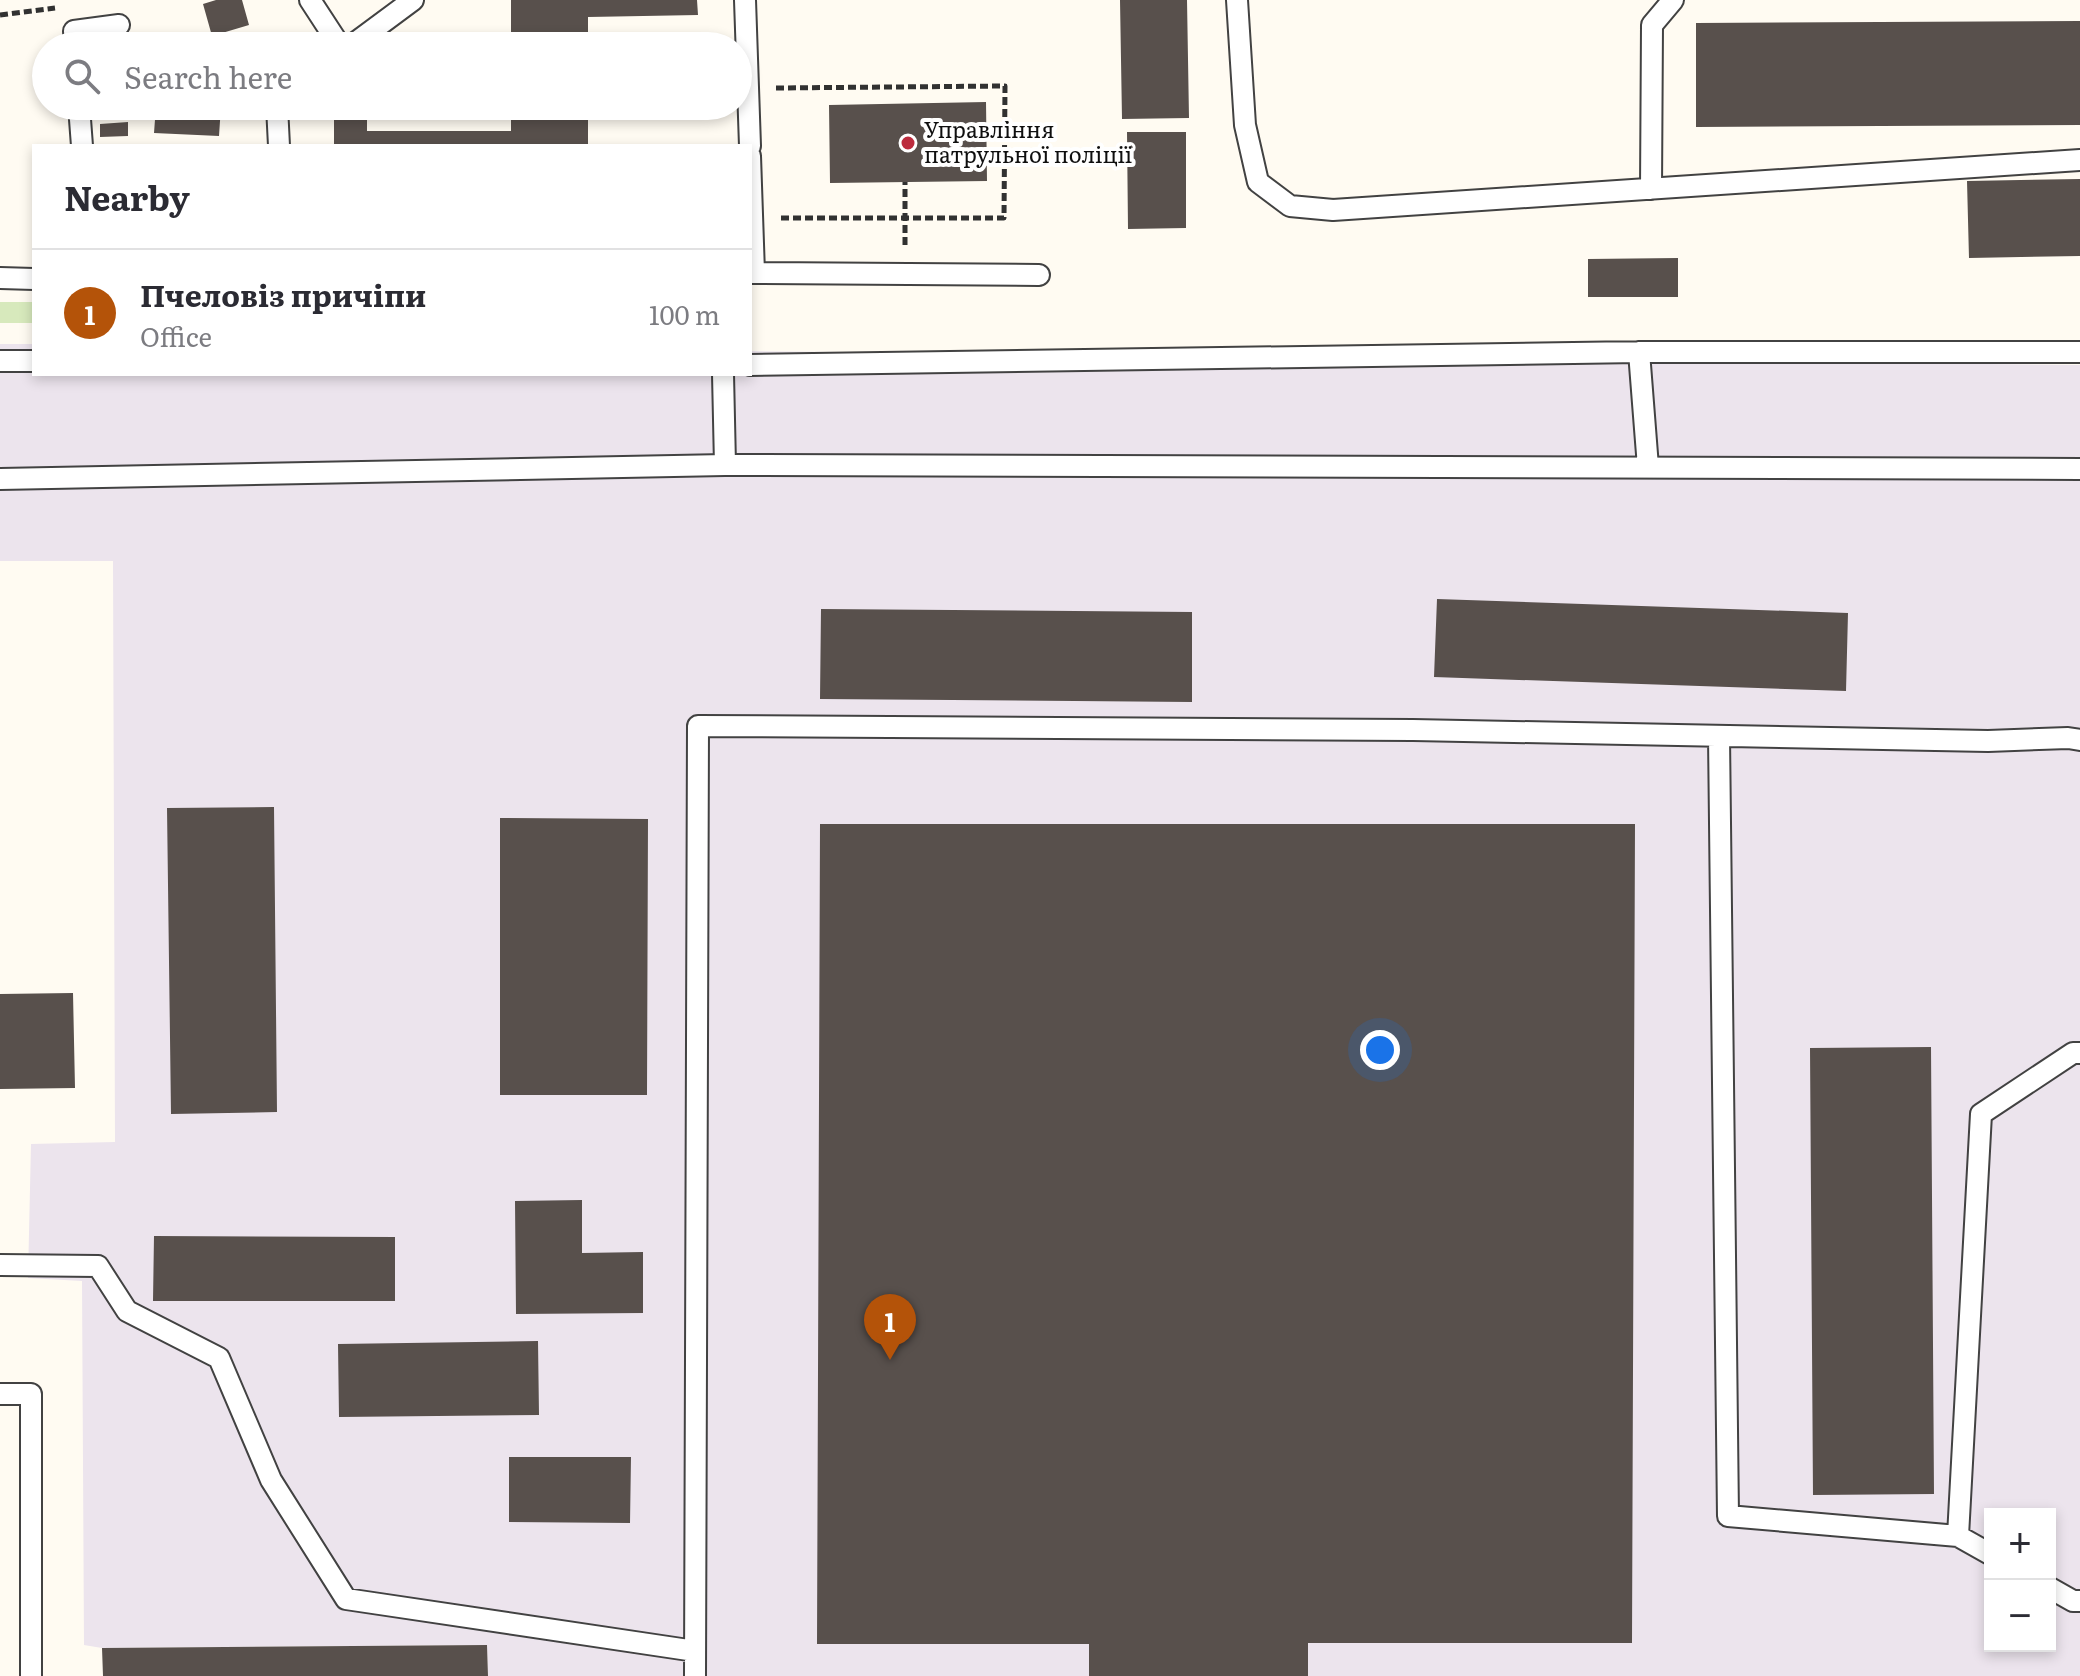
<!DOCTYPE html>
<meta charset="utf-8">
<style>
body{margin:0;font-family:Literata,serif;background:#f7f7f7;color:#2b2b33}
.controls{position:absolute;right:24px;bottom:24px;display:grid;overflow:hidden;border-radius:0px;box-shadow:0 4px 12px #0003}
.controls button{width:72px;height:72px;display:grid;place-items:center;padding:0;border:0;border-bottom:2px solid #e1e1e2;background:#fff;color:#2b2b33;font:40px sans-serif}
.you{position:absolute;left:1380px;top:1050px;width:28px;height:28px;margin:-20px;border:6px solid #fff;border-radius:50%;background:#1a73e8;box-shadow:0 0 0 12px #1a73e833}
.badge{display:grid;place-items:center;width:52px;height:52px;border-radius:50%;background:#b45309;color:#fff;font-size:26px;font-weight:700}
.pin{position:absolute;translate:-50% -66px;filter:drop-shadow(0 2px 4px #0008)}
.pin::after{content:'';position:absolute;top:42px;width:28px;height:24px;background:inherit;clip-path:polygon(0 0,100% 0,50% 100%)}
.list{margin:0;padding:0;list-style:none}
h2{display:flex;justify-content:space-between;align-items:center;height:104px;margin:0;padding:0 32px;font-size:34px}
h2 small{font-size:26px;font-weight:400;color:#7c7c81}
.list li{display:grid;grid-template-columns:52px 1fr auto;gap:24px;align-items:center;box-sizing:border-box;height:128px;padding:0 32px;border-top:2px solid #e1e1e2}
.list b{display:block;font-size:30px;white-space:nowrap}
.list p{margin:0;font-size:26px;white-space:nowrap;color:#7c7c81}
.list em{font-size:26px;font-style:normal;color:#7c7c81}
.icon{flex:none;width:44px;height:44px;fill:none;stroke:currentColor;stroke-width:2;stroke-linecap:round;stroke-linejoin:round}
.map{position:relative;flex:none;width:2080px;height:1676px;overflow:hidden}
.search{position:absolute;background:#fff;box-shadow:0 4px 12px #0003;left:32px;top:32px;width:720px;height:88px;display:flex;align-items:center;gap:20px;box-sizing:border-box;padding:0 28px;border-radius:44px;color:#7c7c81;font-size:30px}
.panel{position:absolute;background:#fff;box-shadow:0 4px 12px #0003;left:32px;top:144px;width:720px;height:232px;border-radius:0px}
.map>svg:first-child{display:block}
.industrial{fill:#ece4ed;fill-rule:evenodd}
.green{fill:#d7e9bc}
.building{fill:#58504c}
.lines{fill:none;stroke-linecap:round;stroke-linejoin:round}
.lane-casing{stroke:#424242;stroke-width:24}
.path{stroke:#313131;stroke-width:5;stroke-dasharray:8 4;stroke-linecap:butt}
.lane{stroke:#fff;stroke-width:20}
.poi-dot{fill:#bc2b3d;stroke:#fff;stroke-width:3}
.labels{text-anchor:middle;stroke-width:8;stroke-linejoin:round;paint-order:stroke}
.poi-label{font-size:22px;fill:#0f0f0f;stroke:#fff;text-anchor:start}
</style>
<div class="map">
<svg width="2080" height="1676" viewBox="0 0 2080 1676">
<rect width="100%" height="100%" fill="#fffbf2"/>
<path class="industrial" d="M 0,344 L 34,344 L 34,374 L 750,374 L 750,351 L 2080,365 L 2080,1676 L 488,1676 L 487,1645 L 102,1648 L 84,1645 L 82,1281 L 28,1278 L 31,1144 L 115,1142 L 113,561 L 0,561 ZM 1990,1514 L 2050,1514 L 2050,1646 L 1990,1646 Z"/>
<path class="green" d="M 0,302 L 34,302 L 34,323 L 0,323 Z"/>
<path class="building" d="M 216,0 L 242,0 L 249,25 L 212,36 L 203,4 Z
M 511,0 L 697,0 L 698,15 L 588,17 L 588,46 L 511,46 Z
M 1120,0 L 1187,0 L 1189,118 L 1122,119 Z
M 2080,21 L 2080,125 L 1696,127 L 1696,23 Z
M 986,102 L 987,181 L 830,183 L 829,105 Z
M 156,106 L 221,106 L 219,136 L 154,133 Z
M 511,106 L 588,106 L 588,146 L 334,146 L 334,117 L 367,116 L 367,131 L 511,131 Z
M 128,122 L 128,136 L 100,137 L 100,124 Z
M 1127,132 L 1186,132 L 1186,228 L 1128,229 Z
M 2080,179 L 2080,256 L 1969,258 L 1967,181 Z
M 1678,258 L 1678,297 L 1588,297 L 1588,259 Z
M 1437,599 L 1848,613 L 1846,691 L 1434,677 Z
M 821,609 L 1192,612 L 1192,702 L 820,699 Z
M 274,807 L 277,1112 L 171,1114 L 167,808 Z
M 500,818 L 648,819 L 647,1095 L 500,1095 Z
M 820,824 L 1635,824 L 1632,1643 L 1308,1643 L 1308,1676 L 1089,1676 L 1089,1644 L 817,1644 Z
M 73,993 L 75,1088 L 0,1089 L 0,994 Z
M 1931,1047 L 1934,1494 L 1813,1495 L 1810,1048 Z
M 582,1200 L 582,1253 L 643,1252 L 643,1313 L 516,1314 L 515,1201 Z
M 154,1236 L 395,1237 L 395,1301 L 153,1301 Z
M 538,1341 L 539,1415 L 339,1417 L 338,1344 Z
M 509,1457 L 631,1457 L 630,1523 L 509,1522 Z
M 487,1645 L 488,1676 L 103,1676 L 102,1648 Z"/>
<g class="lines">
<g class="lane-casing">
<path id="lane" d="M 310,0 L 340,46
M 745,0 L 750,146
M 1237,0 L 1245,125 L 1258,182 L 1290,206 L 1333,210 L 2080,160
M 75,46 L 74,31 L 119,25
M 351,46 L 413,0
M 79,106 L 82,146
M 277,106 L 279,146
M 750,156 L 754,273
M 1651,189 L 1652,25 L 1673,0
M 750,273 L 1039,275
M 0,278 L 34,279
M 1639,352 L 1648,467
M 0,361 L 34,361
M 750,365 L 1639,352 L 2080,352
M 723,374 L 725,465
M 0,479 L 725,465 L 2080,469
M 1719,736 L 1728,1516 L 1958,1536 L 1990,1554
M 0,1265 L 98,1266 L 127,1311 L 219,1358 L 271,1480 L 346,1599 L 695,1651
M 0,1394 L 31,1394 L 31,1676
M 1958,1536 L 1981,1114 L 2073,1053 L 2080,1053
M 2050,1588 L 2073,1601 L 2080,1601
M 695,1676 L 698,726 L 1413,730 L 1988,741 L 2068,738 L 2080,740"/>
</g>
<path class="path" d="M 0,15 L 55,8
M 776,88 L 1005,86 L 1004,218 L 778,218
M 905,245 L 905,182"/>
<use href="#lane" class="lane"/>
</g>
<circle class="poi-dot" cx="908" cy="143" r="8"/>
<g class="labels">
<g class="poi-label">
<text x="924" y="138">Управління<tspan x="924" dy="25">патрульної поліції</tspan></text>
</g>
</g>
</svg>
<div class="controls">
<button>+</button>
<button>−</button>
</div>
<div class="you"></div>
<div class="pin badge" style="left:890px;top:1360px">1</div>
<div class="search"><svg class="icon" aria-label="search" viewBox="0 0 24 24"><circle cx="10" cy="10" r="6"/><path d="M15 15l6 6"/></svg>Search here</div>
<section class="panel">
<h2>Nearby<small></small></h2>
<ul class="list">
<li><span class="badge">1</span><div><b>Пчеловіз причіпи</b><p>Office</p></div><em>100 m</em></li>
</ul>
</section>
</div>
